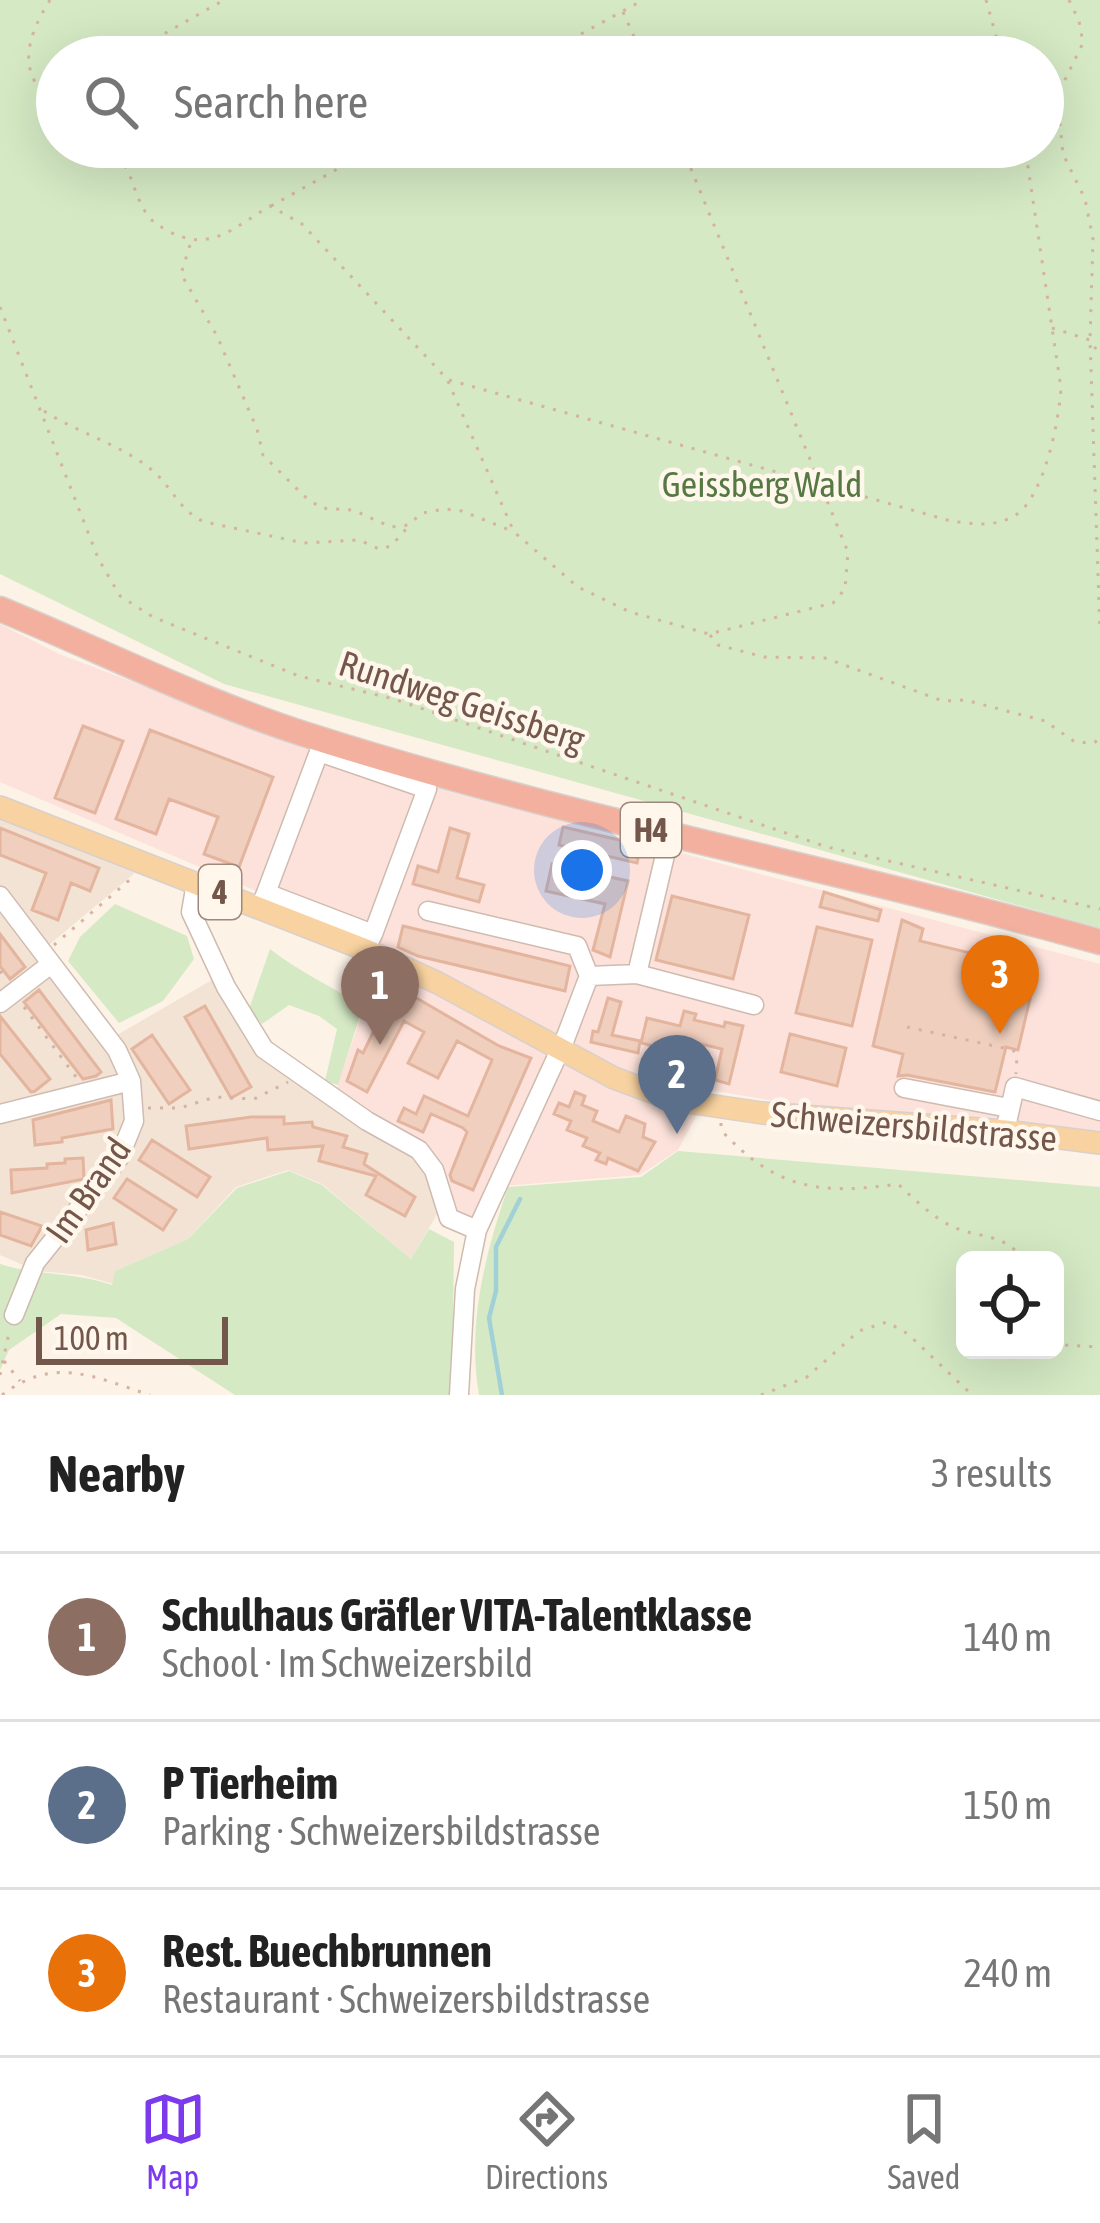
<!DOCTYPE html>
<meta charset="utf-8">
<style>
body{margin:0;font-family:"Asap Condensed",sans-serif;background:#f6f6f6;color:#222}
.controls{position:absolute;right:36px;bottom:36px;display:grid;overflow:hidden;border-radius:18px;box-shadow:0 12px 48px #0002}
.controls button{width:108px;height:108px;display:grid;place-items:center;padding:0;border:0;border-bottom:3px solid #e0e0e0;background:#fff;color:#222;font:60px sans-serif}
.scale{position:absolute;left:36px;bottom:30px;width:192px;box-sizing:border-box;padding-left:12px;border:6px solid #74574b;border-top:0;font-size:33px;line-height:42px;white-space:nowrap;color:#74574b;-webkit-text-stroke:9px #fff6ec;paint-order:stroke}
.you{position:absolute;left:582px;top:870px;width:42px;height:42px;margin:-30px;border:9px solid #fff;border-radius:50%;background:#1a73e8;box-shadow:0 0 0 18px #1a73e833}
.badge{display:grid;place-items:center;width:78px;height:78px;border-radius:50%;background:#7c3aed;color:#fff;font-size:39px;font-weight:700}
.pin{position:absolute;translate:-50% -99px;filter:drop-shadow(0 3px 6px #0008)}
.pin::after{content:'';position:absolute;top:63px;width:42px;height:36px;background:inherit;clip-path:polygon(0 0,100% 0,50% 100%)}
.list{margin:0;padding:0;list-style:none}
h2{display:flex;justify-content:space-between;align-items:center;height:156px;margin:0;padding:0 48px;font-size:51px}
h2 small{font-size:39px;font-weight:400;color:#767676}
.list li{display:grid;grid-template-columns:78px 1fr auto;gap:36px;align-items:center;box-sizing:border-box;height:168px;padding:0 48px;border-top:3px solid #e0e0e0}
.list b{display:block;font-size:45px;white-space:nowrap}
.list p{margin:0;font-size:39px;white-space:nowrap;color:#767676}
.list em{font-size:39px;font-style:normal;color:#767676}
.icon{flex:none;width:66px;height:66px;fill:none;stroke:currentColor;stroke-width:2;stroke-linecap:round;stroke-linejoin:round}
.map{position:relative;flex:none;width:1100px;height:1395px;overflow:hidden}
.search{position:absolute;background:#fff;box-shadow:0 12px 48px #0002;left:36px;right:36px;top:36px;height:132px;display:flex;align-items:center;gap:30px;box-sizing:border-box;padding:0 42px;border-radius:66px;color:#767676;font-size:45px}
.sheet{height:660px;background:#fff}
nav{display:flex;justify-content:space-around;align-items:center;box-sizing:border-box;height:168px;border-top:3px solid #e0e0e0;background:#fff;font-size:33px;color:#767676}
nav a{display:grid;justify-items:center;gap:6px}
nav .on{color:#7c3aed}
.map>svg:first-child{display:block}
.residential{fill:#f3e3d4}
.commercial{fill:#fce2da}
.green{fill:#d5e9c4;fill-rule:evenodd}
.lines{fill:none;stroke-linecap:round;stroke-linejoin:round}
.stream{stroke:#a1d1d6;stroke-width:4.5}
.building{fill:#f0cfbe;stroke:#e3b59f;stroke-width:3}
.minor-casing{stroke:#cfbbaf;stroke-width:21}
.major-casing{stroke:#d8d0cd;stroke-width:24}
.highway-casing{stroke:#d8d0cd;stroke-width:27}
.path{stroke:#d5b2a1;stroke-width:3;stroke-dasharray:3 9;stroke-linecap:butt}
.minor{stroke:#fff;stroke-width:18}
.major{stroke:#f8d2a0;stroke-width:21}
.highway{stroke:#f4b09e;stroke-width:24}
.labels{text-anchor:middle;stroke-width:9;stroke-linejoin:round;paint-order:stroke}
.shield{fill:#fff6ec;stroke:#9e877b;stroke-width:3}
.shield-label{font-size:33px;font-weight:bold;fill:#74574b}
.park-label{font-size:36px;fill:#567943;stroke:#fff6ec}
.street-label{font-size:36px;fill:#74574b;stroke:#fff6ec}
</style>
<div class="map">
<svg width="1100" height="1395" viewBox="0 0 1100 1395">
<rect width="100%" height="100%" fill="#fcf2e6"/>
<path class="residential" d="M 0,819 L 135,873 L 38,954 L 105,1042 L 217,977 L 259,1051 L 411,1151 L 431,1173 L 440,1209 L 411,1259 L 322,1184 L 288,1170 L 236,1187 L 188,1239 L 115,1271 L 113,1284 L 82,1275 L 37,1271 L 0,1255 Z"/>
<path class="commercial" d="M 0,624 L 59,654 L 231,719 L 450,792 L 1100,964 L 1100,1133 L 786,1103 L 710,1090 L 678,1150 L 640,1175 L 488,1187 L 472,1224 L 450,1212 L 439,1167 L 335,1093 L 385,946 L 0,782 Z"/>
<path class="green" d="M 0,0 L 1100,0 L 1100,928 L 224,684 L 0,574 ZM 1043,57 L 1043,147 L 57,147 L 57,57 Z
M 115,904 L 187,936 L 194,959 L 163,1001 L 119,1023 L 68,961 L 80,937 Z
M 270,949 C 299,972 331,986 363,1006 L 338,1085 L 325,1081 L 337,1029 L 319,1016 L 289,1005 L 262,1024 L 249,1009 Z
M 678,1151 L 1100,1187 L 1100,1395 L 479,1395 C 467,1324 485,1254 508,1187 L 641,1177 ZM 965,1260 L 1055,1260 L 1055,1350 L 965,1350 Z
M 289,1171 L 322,1185 L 411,1259 L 429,1229 L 454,1242 L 452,1395 L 235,1395 L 116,1318 L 61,1314 L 9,1350 L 0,1370 L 0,1264 C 37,1276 75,1272 112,1285 L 115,1271 L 188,1239 L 237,1188 Z"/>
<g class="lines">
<path class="stream" d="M 502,1395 L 489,1318 L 496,1291 L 496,1247 L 520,1199"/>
</g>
<path class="building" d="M 83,726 L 123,741 L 95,813 L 55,798 Z
M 150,730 L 273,777 L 239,867 L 204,854 L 218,817 L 169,799 L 156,834 L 116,819 Z
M 563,827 L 641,845 L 637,863 L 559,845 Z
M 0,828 L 99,868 L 90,891 L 71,883 L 58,920 L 32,910 L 46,873 L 0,855 Z
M 450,828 L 469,834 L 457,878 L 484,885 L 479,902 L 413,884 L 418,866 L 438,872 Z
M 552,864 L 628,881 L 610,957 L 593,950 L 605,904 L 546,891 Z
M 824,892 L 881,910 L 878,921 L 820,907 Z
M 672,896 L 749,915 L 733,979 L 656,960 Z
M 902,920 L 923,929 L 920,941 L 1037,969 L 1018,1050 L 1006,1047 L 995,1092 L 907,1075 L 898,1076 L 903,1054 L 873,1046 Z
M 403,926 L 570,966 L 565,991 L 418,956 L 398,947 Z
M 817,927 L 872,940 L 852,1026 L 796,1013 Z
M 0,934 L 25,967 L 10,979 L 0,966 Z
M 39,990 L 101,1072 L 96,1076 L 83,1079 L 24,1002 Z
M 413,996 L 499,1046 L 531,1058 L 473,1190 L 452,1181 L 450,1175 L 467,1132 L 463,1128 L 431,1114 L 423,1132 L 398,1121 L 404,1108 L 416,1114 L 424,1096 L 468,1116 L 492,1060 L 457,1041 L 438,1078 L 408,1063 L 424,1032 L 404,1021 L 367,1092 L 347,1081 L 358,1050 L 363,1053 L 388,1002 Z
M 608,998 L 621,1002 L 612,1035 L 640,1041 L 638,1053 L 591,1042 L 593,1031 L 598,1032 Z
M 205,1006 L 251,1087 L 231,1098 L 185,1017 Z
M 684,1011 L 696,1014 L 694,1020 L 724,1027 L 725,1022 L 743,1026 L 729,1084 L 715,1080 L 722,1049 L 677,1038 L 674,1051 L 641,1043 L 647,1018 L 680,1026 Z
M 0,1016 L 50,1079 L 35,1091 L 31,1092 L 0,1054 Z
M 790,1034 L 846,1048 L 837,1086 L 781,1072 Z
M 152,1035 L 190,1090 L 169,1104 L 132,1049 Z
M 575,1092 L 585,1096 L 582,1105 L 597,1111 L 593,1121 L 619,1132 L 626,1116 L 645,1124 L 643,1137 L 655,1142 L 638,1171 L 608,1158 L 606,1164 L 596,1160 L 600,1153 L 583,1146 L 587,1138 L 567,1130 L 571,1121 L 554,1114 L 559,1103 L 569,1107 Z
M 111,1100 L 113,1129 L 62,1138 L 62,1142 L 35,1145 L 33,1120 Z
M 251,1117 L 284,1117 L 284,1124 L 312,1122 L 313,1127 L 347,1136 L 343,1147 L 367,1154 L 364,1164 L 415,1197 L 405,1216 L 366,1195 L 376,1176 L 319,1161 L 323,1146 L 268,1150 L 267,1138 L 189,1149 L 186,1126 Z
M 152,1140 L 210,1177 L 197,1197 L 139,1160 Z
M 83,1158 L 84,1179 L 12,1193 L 11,1170 L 47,1168 L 47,1164 L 65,1163 L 65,1159 Z
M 127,1179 L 176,1210 L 163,1230 L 114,1198 Z
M 0,1212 L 42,1226 L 31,1246 L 0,1235 Z
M 113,1223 L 116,1244 L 88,1250 L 86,1230 Z"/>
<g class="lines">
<g class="minor-casing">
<path id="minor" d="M 196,883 L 191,912 L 226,987 L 264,1049 L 367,1121 L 419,1150 L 434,1170 L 449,1218 L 477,1230
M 266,893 L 319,752 L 427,789 L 373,934
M 0,896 L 117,1050 L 131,1081 L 134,1121 L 119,1158 L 35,1263 L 14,1315
M 263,900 L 266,893 L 373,934 L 370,940
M 428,911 L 577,946 L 589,976 L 565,1039 L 477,1230 L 465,1289 L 459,1395
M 637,974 L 670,834
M 589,976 L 637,974 L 754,1005
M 0,1003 L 51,964
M 904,1088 L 1009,1108
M 0,1114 L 131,1081
M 1005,1131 L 1015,1087 L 1100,1111"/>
</g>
<g class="major-casing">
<path id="major" d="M 0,807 L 366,950 L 438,983 L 614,1078 L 674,1100 L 762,1113 L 1005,1131 L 1100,1143"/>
</g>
<g class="highway-casing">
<path id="highway" d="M 0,609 C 102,651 199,700 304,734 C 565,818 836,868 1100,942"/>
</g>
<path class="path" d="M 50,0 C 26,38 15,75 57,106
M 986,0 L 1002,57
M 1069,0 L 1079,21 L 1083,43 L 1057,96 L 1063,154 L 1085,199 L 1093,239 L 1090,340 L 1100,632
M 623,12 L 643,57
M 123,57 L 224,0
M 539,57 L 643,0
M 110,147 C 133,168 131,189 146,213 C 151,221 159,226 168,231 C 211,253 231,229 270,206 L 302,224 L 447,379 L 514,532 L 578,587 L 630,612 L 709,634 L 833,603 L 845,589 L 848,552 L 682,147
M 271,206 L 377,147
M 190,245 L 181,274 L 217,336 L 257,429 L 263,455 L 304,496 L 321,508 L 353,510 L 391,527 L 408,525 L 422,513 L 445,509 L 462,511 L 512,531
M 0,307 L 98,558 L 120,596 L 153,617 L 299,676 L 394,699 L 827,847 L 1100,909
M 1052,328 L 1090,340 L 1100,355
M 449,380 L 951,521 C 973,524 997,528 1017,514 C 1045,494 1059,420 1061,388 L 1025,147
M 44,411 C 78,433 120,444 152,470 C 172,487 181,513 205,522 L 304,543 L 359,540 L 379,549 L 391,546 L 408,527
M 710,635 L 718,645 L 764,657 L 825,658 L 943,701 L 965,700 L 1045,721 L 1075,742 L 1094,743 L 1100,738
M 54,945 L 133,877
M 0,971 L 7,980
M 24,1007 L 79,1081
M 907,1027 L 1013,1050 L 1017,1056 L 1016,1074
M 148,1108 L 180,1108 L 215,1097 L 254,1099 L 288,1082
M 721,1123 L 721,1130 C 776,1190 821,1195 898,1184 C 914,1199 932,1217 953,1227 C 978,1238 1006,1233 1023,1260
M 1055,1340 L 1061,1345 L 1100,1347
M 4,1361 L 20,1381
M 0,1375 L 10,1328
M 2,1395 C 54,1355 94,1377 150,1395
M 761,1395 L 807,1377 L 859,1331 L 887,1322 L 908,1334 L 972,1395"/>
<use href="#minor" class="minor"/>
<use href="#major" class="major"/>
<use href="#highway" class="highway"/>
</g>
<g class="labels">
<g class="shield">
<rect x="621" y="803" width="60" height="54" rx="9"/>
<rect x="199" y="865" width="42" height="54" rx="9"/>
</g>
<g class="shield-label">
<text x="651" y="842">H4</text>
<text x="220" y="904">4</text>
</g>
<g class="park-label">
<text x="762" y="497">Geissberg Wald</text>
</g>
<g class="street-label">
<text transform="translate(462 701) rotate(18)" y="13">Rundweg Geissberg</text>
<text transform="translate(914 1126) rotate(5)" y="13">Schweizersbildstrasse</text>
<text transform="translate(88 1190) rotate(-55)" y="13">Im Brand</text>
</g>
</g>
</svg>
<div class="controls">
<button><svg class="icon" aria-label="locate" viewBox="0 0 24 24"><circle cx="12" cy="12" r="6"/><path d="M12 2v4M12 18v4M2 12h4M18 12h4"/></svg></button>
</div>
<div class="scale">100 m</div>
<div class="you"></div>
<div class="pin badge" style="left:380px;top:1045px;background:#8d6e63">1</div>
<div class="pin badge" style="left:677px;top:1134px;background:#5c6f8a">2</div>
<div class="pin badge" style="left:1000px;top:1034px;background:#e8710a">3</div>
<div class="search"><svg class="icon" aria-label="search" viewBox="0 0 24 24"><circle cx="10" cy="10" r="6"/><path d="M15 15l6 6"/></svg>Search here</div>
</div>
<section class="sheet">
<h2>Nearby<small>3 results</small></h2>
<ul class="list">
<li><span class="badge" style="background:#8d6e63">1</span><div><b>Schulhaus Gräfler VITA-Talentklasse</b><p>School · Im Schweizersbild</p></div><em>140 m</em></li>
<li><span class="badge" style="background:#5c6f8a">2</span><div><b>P Tierheim</b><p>Parking · Schweizersbildstrasse</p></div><em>150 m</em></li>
<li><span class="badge" style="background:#e8710a">3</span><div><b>Rest. Buechbrunnen</b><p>Restaurant · Schweizersbildstrasse</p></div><em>240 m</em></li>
</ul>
</section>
<nav>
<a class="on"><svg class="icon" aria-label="map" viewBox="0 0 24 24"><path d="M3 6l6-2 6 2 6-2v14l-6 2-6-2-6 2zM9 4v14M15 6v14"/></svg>Map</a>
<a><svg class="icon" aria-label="directions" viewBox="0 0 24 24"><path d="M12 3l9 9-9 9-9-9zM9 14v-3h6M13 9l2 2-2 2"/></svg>Directions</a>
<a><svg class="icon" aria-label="saved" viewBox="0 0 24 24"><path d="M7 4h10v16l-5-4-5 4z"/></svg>Saved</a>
</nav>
